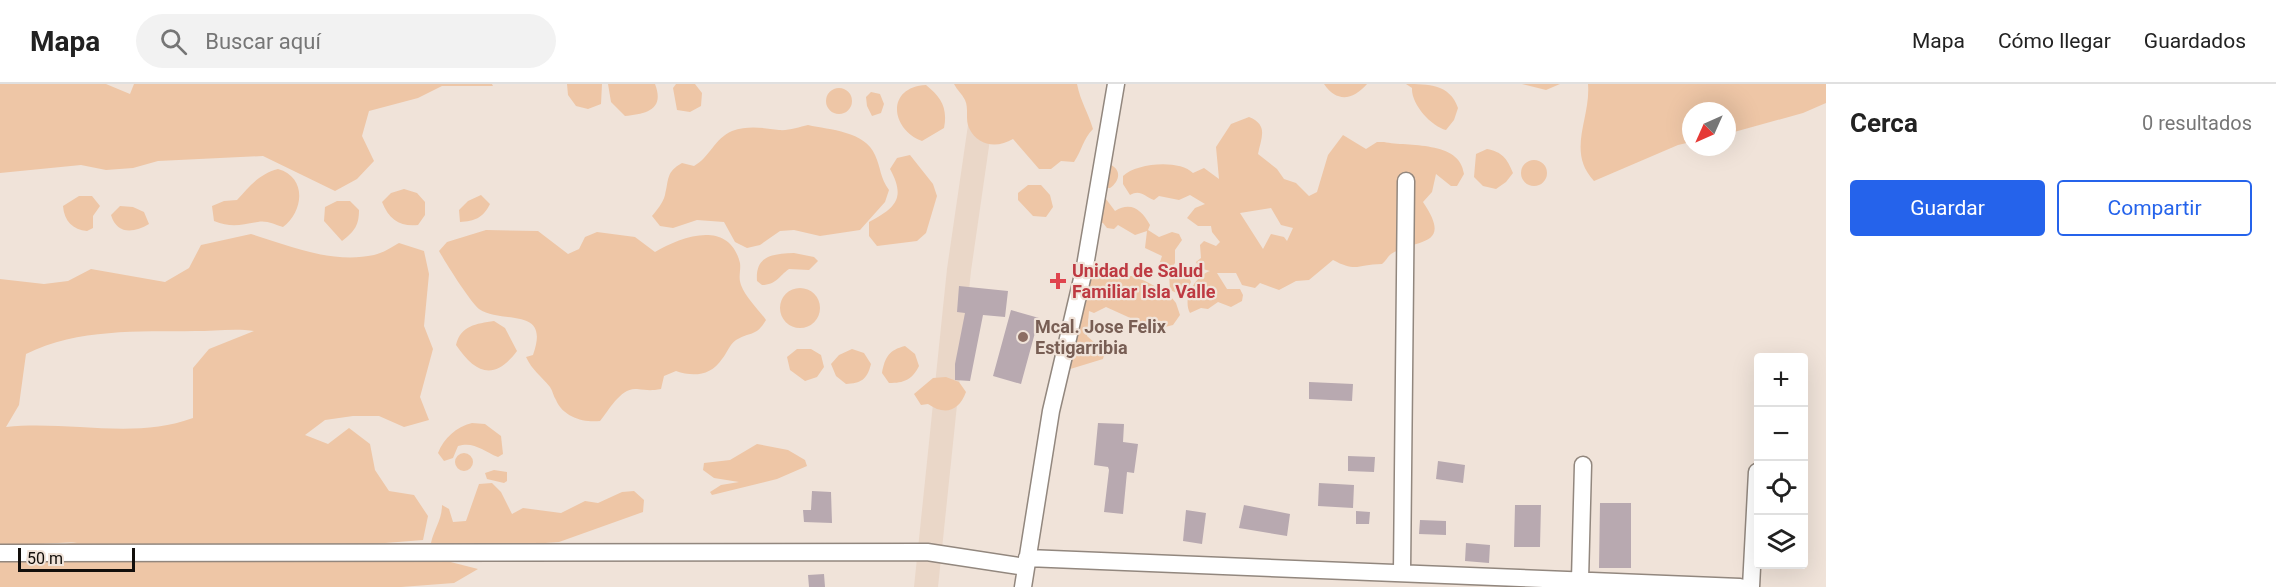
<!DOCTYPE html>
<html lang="es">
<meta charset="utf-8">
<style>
body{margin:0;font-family:Roboto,sans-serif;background:#f2f2f2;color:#222}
.controls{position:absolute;right:18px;bottom:18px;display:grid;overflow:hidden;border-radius:6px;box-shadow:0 6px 24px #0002}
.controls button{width:54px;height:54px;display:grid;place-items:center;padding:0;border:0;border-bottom:2px solid #e0e0e0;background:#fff;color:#222;font:30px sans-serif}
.compass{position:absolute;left:1682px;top:18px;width:54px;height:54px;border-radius:50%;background:#fff;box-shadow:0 6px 24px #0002;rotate:225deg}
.scale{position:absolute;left:18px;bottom:15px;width:117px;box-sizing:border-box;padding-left:6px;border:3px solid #120e0b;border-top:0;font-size:16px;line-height:21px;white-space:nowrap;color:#120e0b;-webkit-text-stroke:4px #f0e3d9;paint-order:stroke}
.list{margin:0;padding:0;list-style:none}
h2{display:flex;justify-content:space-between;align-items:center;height:78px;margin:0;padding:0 24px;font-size:26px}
h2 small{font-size:20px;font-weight:400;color:#767676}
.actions{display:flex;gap:12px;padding:18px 24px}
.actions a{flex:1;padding:14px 0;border:2px solid #2563eb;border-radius:6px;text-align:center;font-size:21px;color:#2563eb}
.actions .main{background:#2563eb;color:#fff}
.icon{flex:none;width:33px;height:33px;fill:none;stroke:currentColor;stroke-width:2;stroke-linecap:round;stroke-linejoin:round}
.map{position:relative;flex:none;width:1826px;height:503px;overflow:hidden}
header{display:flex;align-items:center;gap:36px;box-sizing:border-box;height:84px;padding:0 30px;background:#fff;border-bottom:2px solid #e0e0e0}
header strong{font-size:28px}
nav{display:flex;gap:33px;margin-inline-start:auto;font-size:21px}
.search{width:420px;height:54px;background:#f2f2f2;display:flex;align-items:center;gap:15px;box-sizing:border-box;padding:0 21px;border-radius:33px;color:#767676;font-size:22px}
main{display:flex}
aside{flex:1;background:#fff}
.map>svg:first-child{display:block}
.built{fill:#ead7c8}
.green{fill:#eec6a6;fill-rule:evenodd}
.building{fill:#b8a9b0}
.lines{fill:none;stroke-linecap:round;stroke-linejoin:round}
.minor-casing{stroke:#92877e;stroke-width:19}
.minor{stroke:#fff;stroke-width:16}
.health-dot{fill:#e0444e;stroke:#f0e3d9;stroke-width:2}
.education-dot{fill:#8d6e63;stroke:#f0e3d9;stroke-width:2}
.labels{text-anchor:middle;stroke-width:4.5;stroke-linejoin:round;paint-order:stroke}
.health-label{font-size:18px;font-weight:bold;fill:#be3a42;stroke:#f0e3d9;text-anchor:start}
.education-label{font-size:18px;font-weight:bold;fill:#785e54;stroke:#f0e3d9;text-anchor:start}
</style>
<header>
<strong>Mapa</strong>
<div class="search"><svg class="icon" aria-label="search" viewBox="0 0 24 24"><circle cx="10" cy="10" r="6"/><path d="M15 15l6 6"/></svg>Buscar aquí</div>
<nav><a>Mapa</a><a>Cómo llegar</a><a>Guardados</a></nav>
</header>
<main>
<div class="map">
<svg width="1826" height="503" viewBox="0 0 1826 503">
<rect width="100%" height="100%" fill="#f0e3d9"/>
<path class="built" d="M 974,0 L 998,0 L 971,187 L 938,503 L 914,503 L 947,185 Z"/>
<path class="green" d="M 0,0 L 106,0 L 130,10 L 134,0 L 492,0 L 493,2 L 442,2 L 418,14 L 369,27 L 362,52 L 374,77 L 357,95 L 335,107 L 263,72 L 158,77 L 133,84 L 106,86 L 81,81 L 0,89 Z
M 567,0 L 602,0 L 601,20 L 588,25 L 576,22 L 568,11 Z
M 608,0 L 655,0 C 665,26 646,30 625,32 L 611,18 Z
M 676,0 L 695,0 L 702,9 L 701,22 L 690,28 L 677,26 L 673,4 Z
M 954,0 L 1077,0 C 1081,19 1088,28 1093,45 C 1083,55 1082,66 1074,78 L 1061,77 L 1051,85 L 1039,85 L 1013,55 C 998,64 978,63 969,44 C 965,36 969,24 965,16 C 962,10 957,6 954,0 Z
M 1324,0 L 1367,0 C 1353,16 1337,19 1324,0 Z
M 1406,0 C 1428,0 1450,0 1458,24 L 1454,36 L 1446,46 C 1431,42 1411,20 1412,4 Z
M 1522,0 L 1560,0 L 1546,6 Z
M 1588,0 L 1826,0 L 1826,19 L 1803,29 L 1727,50 L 1727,27 L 1691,27 L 1691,58 L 1678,61 L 1594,97 C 1566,67 1591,35 1588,0 Z
M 926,1 C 941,13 948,24 944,44 L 922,57 C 890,45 886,3 926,1 Z
M826 17a13 13 0 1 1 26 0a13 13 0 1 1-26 0Z
M 871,8 L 880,10 L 884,20 L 881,29 L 872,32 L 867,22 L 866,13 Z
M 1249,33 C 1269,41 1261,54 1258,70 L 1277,85 L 1284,95 L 1296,99 L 1309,112 L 1317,108 L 1328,71 L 1343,51 L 1366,65 L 1377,58 L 1384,58 C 1408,63 1460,56 1464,90 L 1457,102 L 1451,102 L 1436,90 L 1432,108 L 1423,118 C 1454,164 1416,154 1391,170 C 1388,172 1386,177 1382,180 C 1358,180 1357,189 1333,176 L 1309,196 L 1296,197 L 1279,206 L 1260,199 L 1255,204 L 1242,201 L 1236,189 L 1217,189 L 1227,205 L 1240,205 L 1243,211 L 1242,217 L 1231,223 L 1218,218 L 1208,225 L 1201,224 L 1190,229 C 1182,215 1195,192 1210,187 L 1199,184 L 1196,178 L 1201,174 L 1200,161 L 1204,157 L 1216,162 L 1220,158 L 1212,148 L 1211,142 L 1198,142 L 1187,134 L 1195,124 L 1205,120 L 1190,111 L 1179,116 L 1159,112 L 1154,116 C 1144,112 1140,105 1130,111 L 1123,100 L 1123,92 C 1136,79 1179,75 1193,89 L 1204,84 L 1219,95 L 1216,63 L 1231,40 ZM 1271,124 L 1281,141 L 1293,144 L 1287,157 L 1284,153 L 1271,150 L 1263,165 L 1240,129 Z
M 808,41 C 830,46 865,47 875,71 C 881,84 880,94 889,106 L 885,118 L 860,146 L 820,152 L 794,146 L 780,147 L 760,161 L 747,164 L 735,158 L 724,138 L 697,136 L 673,144 L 660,142 L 652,132 C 657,126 663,119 665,111 C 669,95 666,88 682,79 L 694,82 C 709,74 715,54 732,47 C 749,41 763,44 779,46 C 788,47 799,43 808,41 Z
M 1487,65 C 1502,68 1507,74 1513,89 L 1506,98 L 1496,105 L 1483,102 L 1474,93 L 1476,70 Z
M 910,71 L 933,100 L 937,112 L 926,149 L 917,157 L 877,162 L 869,152 L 869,138 C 896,124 906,114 890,85 L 897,74 Z
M1521 89a13 13 0 1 1 26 0a13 13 0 1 1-26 0Z
M 1109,80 C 1122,85 1120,97 1110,104 L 1102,104 Z
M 278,85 C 307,93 304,127 283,143 C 276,141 266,136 258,138 C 241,141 231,144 214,137 L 212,122 L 224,117 L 237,116 C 250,102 259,90 278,85 Z
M 1028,101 L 1041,101 L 1050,111 L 1053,123 L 1046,133 L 1033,132 L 1018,116 L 1018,109 Z
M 404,105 L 417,109 L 425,118 L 425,131 L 418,141 C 401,143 389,136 382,118 L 391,109 Z
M 481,111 L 490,120 C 483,134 475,137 460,138 L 459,126 L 468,117 Z
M 1103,111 L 1115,127 C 1131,117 1142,126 1150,141 L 1148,146 L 1159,153 L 1172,148 L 1179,150 L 1182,156 L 1175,166 L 1175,179 L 1170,187 L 1180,183 L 1186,186 L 1191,198 L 1188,204 L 1177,209 L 1170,206 L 1169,190 L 1162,189 L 1158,184 L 1162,172 L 1145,164 L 1147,147 L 1135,151 L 1118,141 L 1114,145 L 1107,144 L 1103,139 L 1097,138 Z
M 79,112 L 92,112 L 100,122 L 93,132 L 93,144 L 87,147 C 73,146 64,137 63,122 Z
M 337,117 L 350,117 L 359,126 C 359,141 355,147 342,157 L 324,137 L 325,123 Z
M 120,122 L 133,123 L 144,128 L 149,140 C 134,149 117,151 111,131 Z
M 486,146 L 538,147 L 568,170 L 579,165 L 585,153 L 597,148 L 635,153 L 655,168 C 680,153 729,134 740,179 C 741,187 738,193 741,201 C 746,214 758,225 766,236 C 756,253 751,247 736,256 C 729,261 727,269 722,275 C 711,292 693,293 676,287 L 664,292 L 661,305 C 650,307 647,306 637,305 C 621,303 609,326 600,337 C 584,339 563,333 556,316 C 553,312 553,307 550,303 C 541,292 532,286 526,273 L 533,271 C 551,221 502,241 479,225 C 471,219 445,178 439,167 L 447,158 Z
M 251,150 C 290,162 332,180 374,171 C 383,169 392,163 399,159 L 424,167 L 429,190 L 424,242 L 433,265 L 420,313 L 429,336 L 404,343 L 379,332 L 353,332 L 325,336 L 305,351 L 328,360 L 349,344 L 370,360 L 375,386 L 389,407 L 414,411 L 428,432 L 423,456 L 360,461 L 427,472 L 478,485 L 454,499 L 401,503 L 0,503 L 0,473 L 3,471 L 77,458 L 0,462 L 0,195 L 44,200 L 68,197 L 91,185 L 165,198 L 189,184 L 201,161 ZM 254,247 L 209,265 L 193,284 L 193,334 C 134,356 68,336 6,343 L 19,321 L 26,270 C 79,244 137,248 195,247 C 213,247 237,244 254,247 Z
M 794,169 L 814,173 L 818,177 L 809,186 L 789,185 C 779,192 776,201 762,201 L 757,197 C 755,171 773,170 794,169 Z
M 1091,186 L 1110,186 L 1120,192 L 1133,192 L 1145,197 L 1168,209 L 1176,219 L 1180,231 L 1173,241 L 1161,244 L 1148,242 L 1106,223 L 1094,229 L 1089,227 L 1087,252 L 1105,268 L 1103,275 L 1067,286 Z
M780 224a20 20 0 1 1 40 0a20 20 0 1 1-40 0Z
M 494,237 L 505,244 L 517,267 C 494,298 475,289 456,261 C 461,241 476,240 494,237 Z
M 905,262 L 915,270 L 919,282 C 912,296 904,299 889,299 L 882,289 C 885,273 889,266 905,262 Z
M 797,265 L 811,265 L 821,271 L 824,283 L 817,293 L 805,297 L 790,286 L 787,273 Z
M 852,265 L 864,269 L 871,280 C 867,296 861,299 846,300 L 836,292 L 831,280 L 839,271 Z
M 946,293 L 959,298 L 966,308 C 959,327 945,332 928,320 L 921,321 L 914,310 L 933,294 Z
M 472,339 L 485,340 L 501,352 L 503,370 L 498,373 C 483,367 474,357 458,362 L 453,374 L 444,377 L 438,369 C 444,354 456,343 472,339 Z
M 757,360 L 788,366 L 805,376 L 807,382 L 777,395 L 712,411 L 710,408 L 721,401 L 739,398 L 714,394 L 703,386 L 704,379 L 730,376 Z
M455 378a9 9 0 1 1 18 0a9 9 0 1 1-18 0Z
M 494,386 L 507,388 L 507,397 L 504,399 L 487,395 L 485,389 Z
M 492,399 L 501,408 L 512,430 L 523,424 L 561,429 L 585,417 L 598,419 L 622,408 L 634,407 L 644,416 L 643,428 L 559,458 L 532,460 L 495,469 L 431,459 C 434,445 442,436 442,421 L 449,425 L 453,438 L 466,437 L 479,400 Z"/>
<path class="building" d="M 959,202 L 1008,207 L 1005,233 L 983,231 L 970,297 L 955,296 L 955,280 L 965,229 L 957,228 Z
M 1011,226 L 1039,234 L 1021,300 L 993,292 Z
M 1309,298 L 1353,300 L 1352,317 L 1309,315 Z
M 1098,339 L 1124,340 L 1123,358 L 1138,360 L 1134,389 L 1127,388 L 1123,430 L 1104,428 L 1109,386 L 1108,383 L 1094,381 Z
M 1348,372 L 1375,373 L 1374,388 L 1348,387 Z
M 1438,377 L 1465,381 L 1463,399 L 1436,395 Z
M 1319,399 L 1354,401 L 1353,424 L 1318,422 Z
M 812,407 L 831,408 L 832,439 L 804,438 L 803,426 L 811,426 Z
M 1600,419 L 1631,419 L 1631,484 L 1599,484 Z
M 1244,421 L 1290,430 L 1287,452 L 1239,444 Z
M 1515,421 L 1541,421 L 1540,463 L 1514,463 Z
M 1186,426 L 1206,429 L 1202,460 L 1183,457 Z
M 1356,427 L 1370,428 L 1369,440 L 1356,440 Z
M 1420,436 L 1446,437 L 1446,451 L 1419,450 Z
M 1466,459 L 1490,461 L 1489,479 L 1465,477 Z
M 824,490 L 825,503 L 809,503 L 808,491 Z"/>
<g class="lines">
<g class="minor-casing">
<path id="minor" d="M 0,469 L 927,468 L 1026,483
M 1027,474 L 1740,503
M 1402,488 L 1406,97
M 1580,496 L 1583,381
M 1023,503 L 1051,327 L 1085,182 L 1116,0
M 1751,503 L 1757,388"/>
</g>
<use href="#minor" class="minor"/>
</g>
<path class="health-dot" d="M1055 188h6v6h6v6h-6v6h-6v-6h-6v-6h6z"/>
<circle class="education-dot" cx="1023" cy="253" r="6"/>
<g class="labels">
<g class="health-label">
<text x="1072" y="193">Unidad de Salud<tspan x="1072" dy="21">Familiar Isla Valle</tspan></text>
</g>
<g class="education-label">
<text x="1035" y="249">Mcal. Jose Felix<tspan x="1035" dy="21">Estigarribia</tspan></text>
</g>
</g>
</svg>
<div class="controls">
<button>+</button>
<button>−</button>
<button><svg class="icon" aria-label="locate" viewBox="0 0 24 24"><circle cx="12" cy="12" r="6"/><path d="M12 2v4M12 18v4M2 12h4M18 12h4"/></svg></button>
<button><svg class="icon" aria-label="layers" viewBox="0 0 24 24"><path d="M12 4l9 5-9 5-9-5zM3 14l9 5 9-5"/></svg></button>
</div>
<svg class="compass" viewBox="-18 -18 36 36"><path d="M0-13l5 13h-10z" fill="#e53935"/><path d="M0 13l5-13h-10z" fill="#767676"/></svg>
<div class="scale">50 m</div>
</div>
<aside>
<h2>Cerca<small>0 resultados</small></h2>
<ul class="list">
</ul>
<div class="actions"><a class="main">Guardar</a><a>Compartir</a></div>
</aside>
</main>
